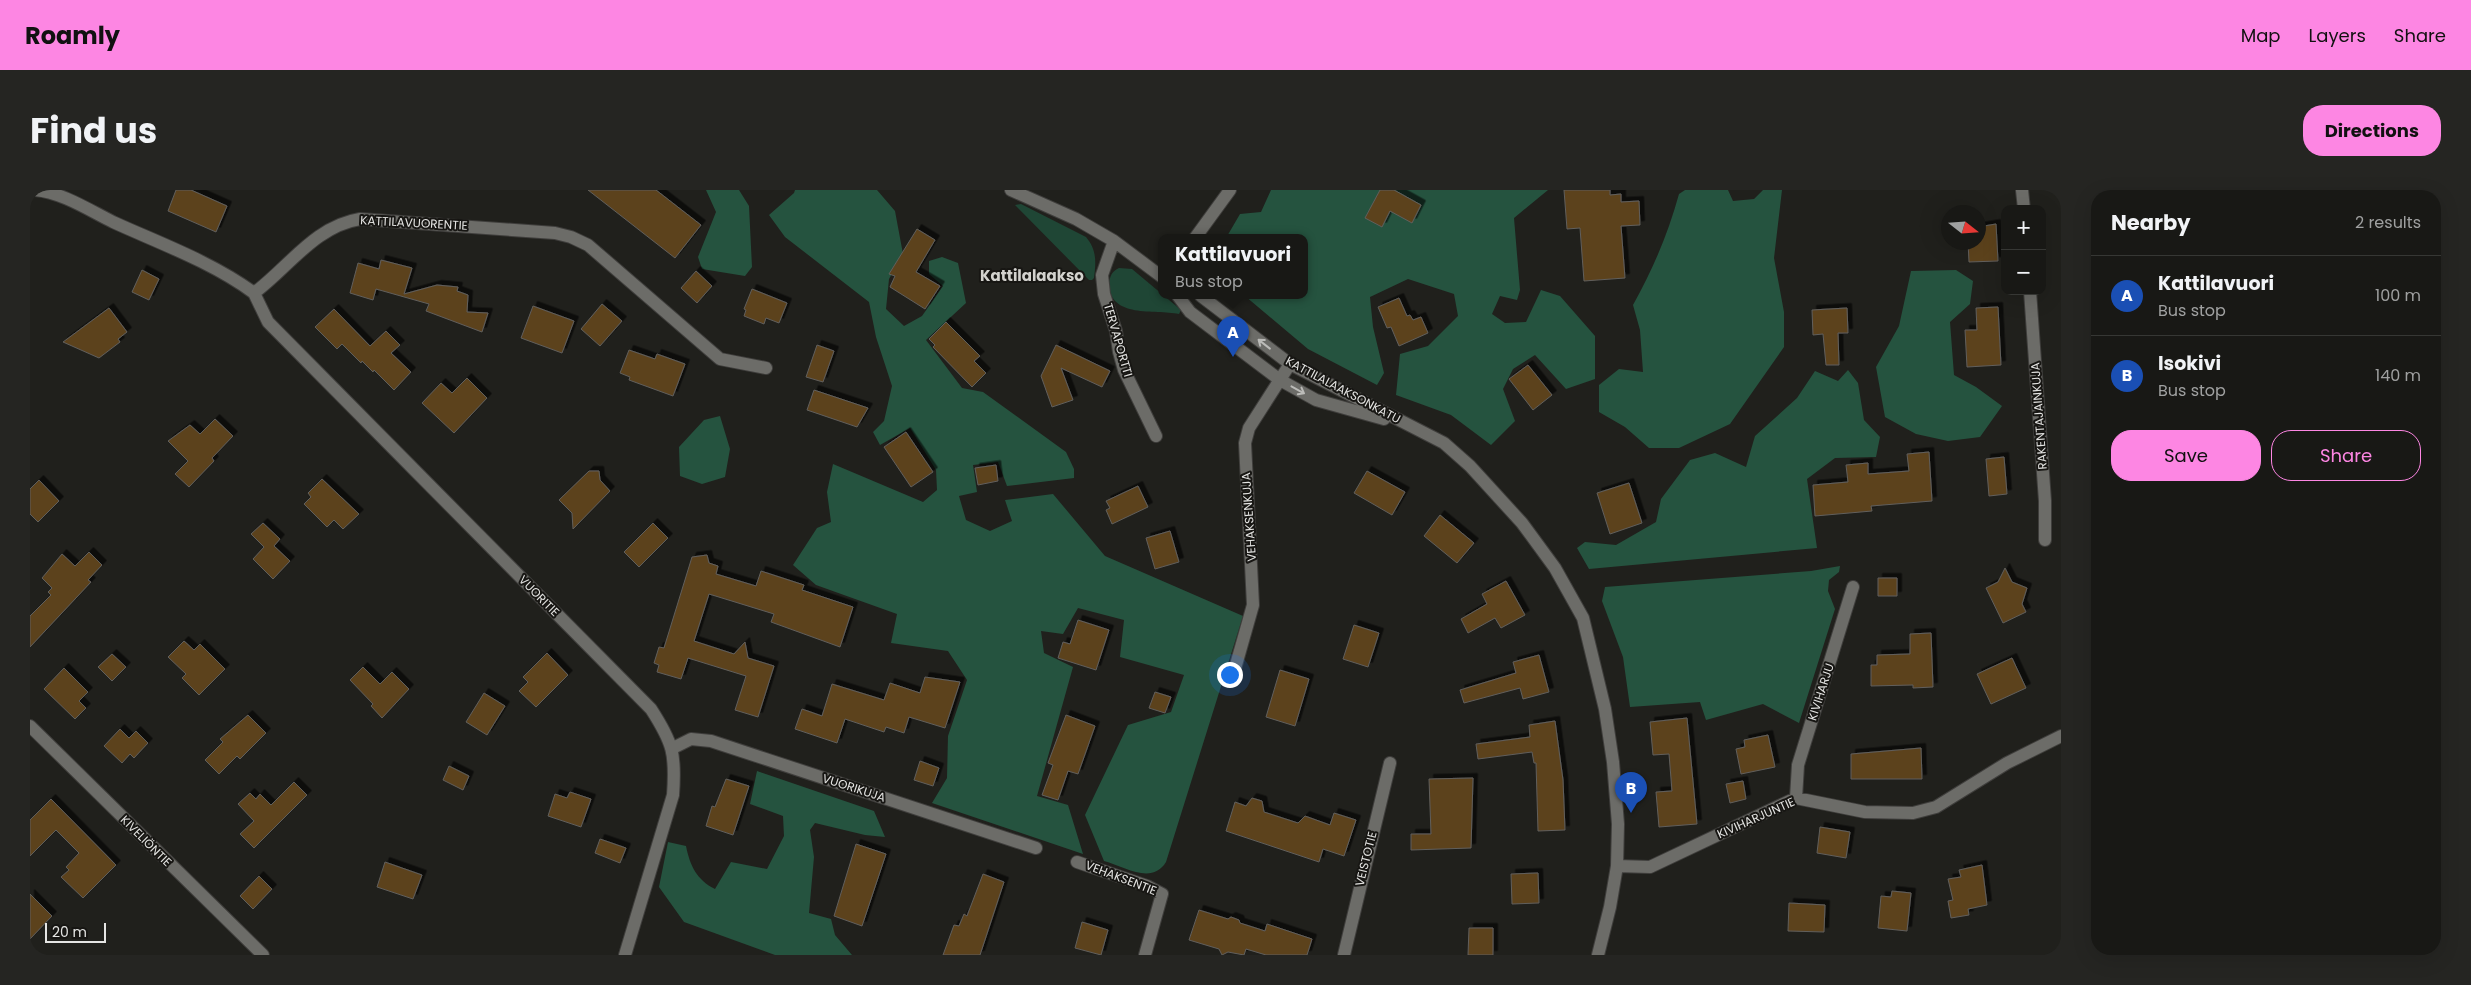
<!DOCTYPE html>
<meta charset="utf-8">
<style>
body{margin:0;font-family:Poppins,sans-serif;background:#252522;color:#f1f3f6}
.controls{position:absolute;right:15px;top:15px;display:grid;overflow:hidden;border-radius:10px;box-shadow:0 5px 20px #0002}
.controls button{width:45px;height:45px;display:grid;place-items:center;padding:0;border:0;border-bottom:1px solid #363734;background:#181815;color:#f1f3f6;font:25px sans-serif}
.compass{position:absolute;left:1911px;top:15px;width:45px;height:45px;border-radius:50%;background:#181815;box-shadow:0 5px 20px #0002;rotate:107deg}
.scale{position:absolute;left:15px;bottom:12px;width:61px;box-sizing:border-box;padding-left:5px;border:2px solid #e5e5e3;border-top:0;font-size:14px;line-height:18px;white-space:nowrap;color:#e5e5e3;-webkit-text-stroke:4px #171613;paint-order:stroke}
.you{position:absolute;left:1199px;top:484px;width:18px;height:18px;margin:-12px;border:4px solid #fff;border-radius:50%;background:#1a73e8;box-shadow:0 0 0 8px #1a73e833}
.badge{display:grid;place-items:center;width:32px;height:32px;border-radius:50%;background:#fd86e3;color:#fff;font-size:16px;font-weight:700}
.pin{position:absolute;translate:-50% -41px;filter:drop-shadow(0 1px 2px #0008)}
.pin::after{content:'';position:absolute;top:26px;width:18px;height:15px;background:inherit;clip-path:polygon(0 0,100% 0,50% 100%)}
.popup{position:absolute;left:1128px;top:44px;width:150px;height:65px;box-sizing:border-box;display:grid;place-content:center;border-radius:10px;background:#181815;filter:drop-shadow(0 1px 4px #0005);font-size:16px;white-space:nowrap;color:#9fa0a0}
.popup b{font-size:19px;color:#f1f3f6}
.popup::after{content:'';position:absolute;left:50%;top:100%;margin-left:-10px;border:10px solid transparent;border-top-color:#181815}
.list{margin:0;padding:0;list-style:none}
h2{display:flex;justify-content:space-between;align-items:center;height:65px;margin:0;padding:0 20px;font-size:21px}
h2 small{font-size:16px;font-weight:400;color:#9fa0a0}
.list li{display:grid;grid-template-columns:32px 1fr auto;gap:15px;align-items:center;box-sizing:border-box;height:80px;padding:0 20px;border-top:1px solid #363734}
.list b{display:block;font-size:19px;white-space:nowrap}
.list p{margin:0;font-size:16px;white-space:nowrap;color:#9fa0a0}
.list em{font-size:16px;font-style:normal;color:#9fa0a0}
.actions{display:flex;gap:10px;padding:15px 20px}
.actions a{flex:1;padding:11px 0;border:1px solid #fd86e3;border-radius:20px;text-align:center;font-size:18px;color:#fd86e3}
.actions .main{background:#fd86e3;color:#111}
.map{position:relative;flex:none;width:2031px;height:765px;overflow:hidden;border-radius:20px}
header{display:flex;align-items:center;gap:30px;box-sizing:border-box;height:70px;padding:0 25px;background:#fd86e3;color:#111}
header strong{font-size:24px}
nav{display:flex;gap:28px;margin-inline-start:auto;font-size:18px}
.intro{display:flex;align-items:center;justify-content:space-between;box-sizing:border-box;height:120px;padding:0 30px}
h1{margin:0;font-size:35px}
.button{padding:12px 22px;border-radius:20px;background:#fd86e3;color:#111;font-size:18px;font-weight:700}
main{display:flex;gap:30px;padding:0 30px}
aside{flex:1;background:#181815;border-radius:20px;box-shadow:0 5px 20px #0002}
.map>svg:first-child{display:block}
.green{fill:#1f4635}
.forest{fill:#25533f}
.building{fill:#5b421f;stroke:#615f5c;filter:url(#shadow)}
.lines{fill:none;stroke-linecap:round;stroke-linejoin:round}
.minor-casing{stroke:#3f3e3c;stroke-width:14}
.minor{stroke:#6c6c68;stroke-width:12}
.oneway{stroke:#bbbbb8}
.labels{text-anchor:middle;stroke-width:4;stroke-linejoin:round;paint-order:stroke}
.street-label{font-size:12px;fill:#e5e5e3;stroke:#171613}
.quarter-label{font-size:15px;font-weight:bold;fill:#d3d2ce;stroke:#171613}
</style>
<header>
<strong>Roamly</strong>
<nav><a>Map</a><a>Layers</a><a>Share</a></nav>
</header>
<div class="intro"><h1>Find us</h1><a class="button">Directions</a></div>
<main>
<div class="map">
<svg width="2031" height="765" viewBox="0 0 2031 765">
<defs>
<filter id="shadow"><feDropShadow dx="4.5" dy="-4.5" stdDeviation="0" flood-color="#0009"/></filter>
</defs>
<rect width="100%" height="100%" fill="#20201c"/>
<path class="green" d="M 991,14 L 1056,47 C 1067,60 1066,72 1064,88 L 1062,90 L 1059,90 L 985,15 Z
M 1089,78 L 1102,79 L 1151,120 L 1149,124 C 1125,119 1079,129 1079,93 C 1080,86 1082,81 1089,78 Z"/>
<path class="forest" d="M 676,0 L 709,0 L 719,16 L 722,77 L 715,86 L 672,79 L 668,67 L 686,22 Z
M 765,0 L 847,0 L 865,21 L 873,64 L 859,89 L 856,119 L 874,136 L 892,126 L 913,96 L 899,84 L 899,71 L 912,67 L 928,73 L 936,113 L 896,150 L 932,198 L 953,202 L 1036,262 L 1044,279 L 1044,288 L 977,296 L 968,272 L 943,275 L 947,302 L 929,306 L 936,330 L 960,341 L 982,331 L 975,310 L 1023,304 L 1075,366 L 1213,426 L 1136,672 C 1122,695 1095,677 1074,671 L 1055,625 L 1098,535 L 1141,522 L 1154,485 L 1090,467 L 1094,430 L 1048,418 L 1033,444 L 1011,441 L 1014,463 L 1043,477 L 1007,606 L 1038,615 L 1053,664 L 902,613 L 917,588 L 918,546 L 937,490 L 918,461 L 861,453 L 867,424 L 786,395 L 763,375 L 787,338 L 801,332 L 797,302 L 803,274 L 893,312 L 907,300 L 906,280 L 880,238 L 850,255 L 843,242 L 854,231 L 862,196 L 846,147 L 839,112 L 755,47 L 739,25 L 764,3 Z
M 1241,0 L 1518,0 L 1484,28 L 1490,100 L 1487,110 L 1470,106 L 1462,124 L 1475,133 L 1496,132 L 1511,100 L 1530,106 L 1565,146 L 1565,189 L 1536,199 L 1505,165 L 1483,179 L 1473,199 L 1485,231 L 1461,255 L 1421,225 L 1366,205 L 1370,164 L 1398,156 L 1428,126 L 1424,104 L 1378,89 L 1340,107 L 1343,137 L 1354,183 L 1347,195 L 1278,159 L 1215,106 L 1274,106 L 1274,48 L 1196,48 L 1210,24 L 1231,22 Z
M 1655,0 L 1698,0 L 1703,11 L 1724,9 L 1733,0 L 1752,0 L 1744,68 L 1754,122 L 1754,157 L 1700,234 L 1649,258 L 1619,258 L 1595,237 L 1569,222 L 1569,195 L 1589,179 L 1613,182 L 1610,140 L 1603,115 C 1623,79 1638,44 1649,4 Z
M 1926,80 L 1943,91 L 1940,114 L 1920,132 L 1924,185 L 1946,197 L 1972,216 L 1950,247 L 1918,251 L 1886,244 L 1855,227 L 1846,177 L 1869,136 L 1881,81 Z
M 1818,180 L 1828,193 L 1834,230 L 1850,247 L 1846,267 L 1805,268 L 1777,289 L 1787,358 L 1559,379 L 1547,358 L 1555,352 L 1586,355 L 1626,332 L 1631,309 L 1660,270 L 1685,263 L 1716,277 L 1725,246 L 1767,208 L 1785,181 L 1808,191 Z
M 690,226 L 700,259 L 695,287 L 672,294 L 650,286 L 649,257 L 674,230 Z
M 1810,376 L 1809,382 L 1799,390 L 1798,401 L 1805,419 L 1769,533 L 1733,514 L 1676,530 L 1670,512 L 1600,517 L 1593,467 L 1572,411 L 1575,397 L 1781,381 Z
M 727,581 L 844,621 L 855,647 L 835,645 L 785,633 L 780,640 L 784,667 L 779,723 L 801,729 L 805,745 L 822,765 L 745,765 L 654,732 L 629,697 L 638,652 L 656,656 C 660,676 667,690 685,699 L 701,672 L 737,679 L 754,646 L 753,626 L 720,614 Z"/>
<path class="building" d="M 146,0 L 161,0 L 197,16 L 186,42 L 138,21 Z
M 558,0 L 626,0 L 671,35 L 645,68 Z
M 1350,0 L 1364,0 L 1391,15 L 1382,33 L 1360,21 L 1352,37 L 1335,28 Z
M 1534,0 L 1580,0 L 1580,5 L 1591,4 L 1591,12 L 1609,11 L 1610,35 L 1591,36 L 1595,88 L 1554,91 L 1550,38 L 1537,39 Z
M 1966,34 L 1968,71 L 1939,72 L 1938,52 L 1948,52 L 1948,37 Z
M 887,39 L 905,50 L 886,82 L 910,96 L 895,119 L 860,97 L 865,86 L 859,84 Z
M 351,70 L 382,78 L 374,104 L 407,95 L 428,97 L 427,101 L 438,105 L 437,122 L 458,123 L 452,142 L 396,121 L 399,114 L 346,99 L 343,110 L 320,103 L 328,73 L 349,79 Z
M 112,80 L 129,89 L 119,110 L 102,102 Z
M 666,81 L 682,96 L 667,113 L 651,98 Z
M 722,99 L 757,113 L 749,133 L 736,128 L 734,134 L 714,126 L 716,120 L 714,119 Z
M 1369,108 L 1377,126 L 1380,125 L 1383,130 L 1391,127 L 1398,143 L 1369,156 L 1361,137 L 1357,138 L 1348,117 Z
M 572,114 L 592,131 L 570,156 L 551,139 Z
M 503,116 L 544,131 L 532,163 L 491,148 Z
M 1968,117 L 1971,175 L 1937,177 L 1935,140 L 1947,140 L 1946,118 Z
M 79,118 L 97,142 L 88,149 L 90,152 L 69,168 L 33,152 Z
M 1817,118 L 1818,143 L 1808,143 L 1809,175 L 1796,175 L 1793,144 L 1783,145 L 1782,120 Z
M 304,119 L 340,156 L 356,141 L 370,155 L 361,163 L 381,182 L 364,200 L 344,180 L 343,182 L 332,171 L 331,173 L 312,154 L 307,159 L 285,137 Z
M 916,132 L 950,166 L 944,171 L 956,183 L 942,197 L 903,157 L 905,155 L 899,149 Z
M 787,155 L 804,161 L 793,192 L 776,187 Z
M 1026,155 L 1080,181 L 1072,197 L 1031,178 L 1043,210 L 1022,217 L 1011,186 Z
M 599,160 L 625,169 L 627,164 L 655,174 L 643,206 L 599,190 L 600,187 L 590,183 Z
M 1498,175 L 1522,205 L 1503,220 L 1479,189 Z
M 437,188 L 457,208 L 424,243 L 392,213 L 411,193 L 422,203 Z
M 784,200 L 838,218 L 827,237 L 777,220 Z
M 185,229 L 203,246 L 182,268 L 184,271 L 159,297 L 145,284 L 158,271 L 138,251 L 160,235 L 170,244 Z
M 876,242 L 903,282 L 881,297 L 854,257 Z
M 1899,262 L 1902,311 L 1841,316 L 1842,321 L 1785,326 L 1783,295 L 1818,292 L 1816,275 L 1838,273 L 1838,284 L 1879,281 L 1877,264 Z
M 1974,267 L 1977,304 L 1959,306 L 1956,269 Z
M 966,275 L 968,291 L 948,295 L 945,278 Z
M 559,281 L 569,281 L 570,290 L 580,301 L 543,339 L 542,323 L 529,310 Z
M 1337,281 L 1375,302 L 1362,325 L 1324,303 Z
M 292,289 L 329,324 L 313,339 L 304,330 L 297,337 L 274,314 L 281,307 L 278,303 Z
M 9,290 L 29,311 L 8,332 L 0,324 L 0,299 Z
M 1599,293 L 1612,333 L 1580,344 L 1567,303 Z
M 1108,296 L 1118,317 L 1082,334 L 1076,320 L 1080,318 L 1076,311 Z
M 1410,325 L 1444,353 L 1427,373 L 1394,346 Z
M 233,333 L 250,349 L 244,356 L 260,371 L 243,389 L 223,369 L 234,357 L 221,344 Z
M 623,333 L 638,348 L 609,377 L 594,362 Z
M 1140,341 L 1149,372 L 1125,379 L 1116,348 Z
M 59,362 L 72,375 L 58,390 L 61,392 L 0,457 L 0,426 L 21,405 L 18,402 L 22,398 L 12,388 L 32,364 L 45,376 Z
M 677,365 L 679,373 L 688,376 L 686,384 L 726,396 L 731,381 L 774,395 L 772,400 L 823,417 L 810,457 L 741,432 L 744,424 L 679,404 L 664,451 L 704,464 L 715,452 L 718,468 L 744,476 L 728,527 L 705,520 L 716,486 L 658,468 L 651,489 L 627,482 L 629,475 L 624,473 L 629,457 L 634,458 L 662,367 Z
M 1975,378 L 1982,392 L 1997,398 L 1992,414 L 1996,422 L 1973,433 L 1956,398 L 1968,392 Z
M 1848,388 L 1867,388 L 1867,406 L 1848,406 Z
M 1476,391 L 1495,425 L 1471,438 L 1465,428 L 1438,443 L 1431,429 L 1457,414 L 1452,404 Z
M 1048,430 L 1079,440 L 1066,480 L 1028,468 L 1033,452 L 1040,454 Z
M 1324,435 L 1349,443 L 1338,477 L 1313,469 Z
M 1901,443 L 1903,497 L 1883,498 L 1883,495 L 1841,496 L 1841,475 L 1847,475 L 1847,465 L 1880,464 L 1880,444 Z
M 154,451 L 164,460 L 170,454 L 195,479 L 169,505 L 152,488 L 156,484 L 138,467 Z
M 517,463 L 538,485 L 506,517 L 489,501 L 498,492 L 493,487 Z
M 82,464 L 96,477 L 82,491 L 68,477 Z
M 1509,465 L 1519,502 L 1493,509 L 1490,498 L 1434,513 L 1430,500 L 1486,483 L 1483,472 Z
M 1982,468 L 1996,498 L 1961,514 L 1947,484 Z
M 333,477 L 350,494 L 362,482 L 379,499 L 352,528 L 341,516 L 343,514 L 320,490 Z
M 34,478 L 58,502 L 49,511 L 56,518 L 45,529 L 14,499 Z
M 1250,480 L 1279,489 L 1265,536 L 1236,527 Z
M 895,487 L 930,492 L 915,538 L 879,527 L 874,543 L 856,537 L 854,542 L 815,529 L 807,553 L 765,539 L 772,519 L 792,526 L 802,494 L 854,510 L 860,493 L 890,503 Z
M 1125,502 L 1141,507 L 1135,523 L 1119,518 Z
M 454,503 L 475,516 L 457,545 L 436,532 Z
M 218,525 L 236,543 L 210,569 L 207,566 L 189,584 L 175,570 L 193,552 L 190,549 Z
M 1036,525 L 1065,536 L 1048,584 L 1038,581 L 1028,610 L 1012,605 L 1023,575 L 1018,573 Z
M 1657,528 L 1667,634 L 1629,637 L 1626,602 L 1642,601 L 1639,564 L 1623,565 L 1620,532 Z
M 1525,531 L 1533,590 L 1535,640 L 1508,641 L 1506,573 L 1504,573 L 1502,562 L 1448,569 L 1446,554 L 1500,547 L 1499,535 Z
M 90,539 L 99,548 L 106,541 L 118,553 L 104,568 L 100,564 L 92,573 L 74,556 Z
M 1738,545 L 1745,577 L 1711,584 L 1706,559 L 1715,557 L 1714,550 Z
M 1891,558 L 1892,589 L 1821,589 L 1821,564 Z
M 890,571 L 909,578 L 903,596 L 884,590 Z
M 419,576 L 439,586 L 433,600 L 413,590 Z
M 1443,588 L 1441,658 L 1381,660 L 1381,644 L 1401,644 L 1399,589 Z
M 696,589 L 719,596 L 703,645 L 676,636 L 682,616 L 685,617 Z
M 1713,591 L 1716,609 L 1700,613 L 1696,594 Z
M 264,592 L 277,605 L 224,658 L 210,644 L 224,631 L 208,614 L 220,603 L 226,609 L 230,604 L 241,615 Z
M 540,602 L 561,609 L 551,637 L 518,626 L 525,604 L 537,608 Z
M 1222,608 L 1232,611 L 1234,622 L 1268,633 L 1275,626 L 1300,635 L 1304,623 L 1326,630 L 1314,666 L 1293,659 L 1289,672 L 1196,641 L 1205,612 L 1216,616 Z
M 21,609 L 86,675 L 53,708 L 31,687 L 39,680 L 36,677 L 49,663 L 26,640 L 0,666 L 0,630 Z
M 1790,637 L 1820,642 L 1816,668 L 1787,663 Z
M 570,649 L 596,658 L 590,673 L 565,663 Z
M 826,654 L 856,664 L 832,736 L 804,726 Z
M 355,672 L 392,685 L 383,709 L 347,697 Z
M 1952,675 L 1957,715 L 1938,719 L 1939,725 L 1921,728 L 1918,711 L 1923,710 L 1918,689 L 1931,687 L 1929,680 Z
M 1508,683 L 1509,713 L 1482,714 L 1481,684 Z
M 953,684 L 974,692 L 950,765 L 913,765 L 924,735 L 929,736 L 934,724 L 937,726 Z
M 229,686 L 242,699 L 223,719 L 210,706 Z
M 1862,701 L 1881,703 L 1877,741 L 1848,738 L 1851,706 L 1861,707 Z
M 0,704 L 22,726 L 0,749 Z
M 1759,713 L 1795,715 L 1794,742 L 1758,741 Z
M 1169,720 L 1198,729 L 1201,727 L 1209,730 L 1210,733 L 1235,741 L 1237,734 L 1282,749 L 1277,765 L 1236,765 L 1216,759 L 1214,765 L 1198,762 L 1192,765 L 1189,759 L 1159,750 Z
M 1052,732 L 1078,740 L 1071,765 L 1045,758 Z
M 1439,738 L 1463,738 L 1463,765 L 1438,765 Z"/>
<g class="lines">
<g class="minor-casing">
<path id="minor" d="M 5,0 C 31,2 59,20 83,32 C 129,53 182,72 224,103 C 258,78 285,36 330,29 L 525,43 L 541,47 L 558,55 L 690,169 L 736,178
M 981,0 L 1046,29 L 1084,51 L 1132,87
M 1992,0 L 1994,19
M 1165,48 L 1200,0
M 1084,51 L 1072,85 L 1074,104 L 1086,141 L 1089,162 L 1094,180 L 1126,246
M 2000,101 L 2015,311 L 2015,350
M 224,103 L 238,132 L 621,519 C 643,553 646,564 643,605 L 595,765
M 1148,106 L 1160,122 L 1250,190 L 1286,210 L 1354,229
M 1171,106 L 1260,174 L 1414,253 L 1440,276 L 1492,333 L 1525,378 L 1553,428 L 1575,519 L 1583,572 L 1588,634 L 1587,676 L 1580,717 L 1568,765
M 1202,489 L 1223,415 L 1215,253 L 1219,238 L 1260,174
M 0,536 L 233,765
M 643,558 L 661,549 L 681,551 L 1006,658
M 1766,608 L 1768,575 L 1823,397
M 1047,672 L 1117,696 L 1132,704 L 1115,765
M 1587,676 L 1620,677 L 1766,608 L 1835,622 L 1883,623 L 1906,617 L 1977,573 L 2031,546
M 1314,765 L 1360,573"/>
</g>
<use href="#minor" class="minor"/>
</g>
<defs><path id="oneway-shaft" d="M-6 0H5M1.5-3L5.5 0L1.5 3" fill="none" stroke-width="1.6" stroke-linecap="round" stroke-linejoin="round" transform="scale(1.25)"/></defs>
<g class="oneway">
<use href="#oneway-shaft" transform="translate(1234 154) rotate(-142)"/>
<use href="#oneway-shaft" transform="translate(1268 200) rotate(29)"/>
</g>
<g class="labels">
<g class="street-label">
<text transform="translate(384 33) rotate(3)" y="4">KATTILAVUORENTIE</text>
<text transform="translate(1088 150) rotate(74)" y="4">TERVAPORTTI</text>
<text transform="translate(1313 200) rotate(28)" y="4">KATTILALAAKSONKATU</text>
<text transform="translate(2009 226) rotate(-94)" y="4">RAKENTAJAINKUJA</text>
<text transform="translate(1219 327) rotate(-94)" y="4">VEHAKSENKUJA</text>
<text transform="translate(509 406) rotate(45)" y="4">VUORITIE</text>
<text transform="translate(1791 502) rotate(-72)" y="4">KIVIHARJU</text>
<text transform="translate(824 598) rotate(18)" y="4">VUORIKUJA</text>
<text transform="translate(1726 628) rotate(-24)" y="4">KIVIHARJUNTIE</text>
<text transform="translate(116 651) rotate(45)" y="4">KIVELIÖNTIE</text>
<text transform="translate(1336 669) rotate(-76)" y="4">VEISTOTIE</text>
<text transform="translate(1091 688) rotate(21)" y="4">VEHAKSENTIE</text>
</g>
<g class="quarter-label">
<text x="1002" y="91">Kattilalaakso</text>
</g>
</g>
</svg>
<div class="controls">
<button>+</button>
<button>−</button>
</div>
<svg class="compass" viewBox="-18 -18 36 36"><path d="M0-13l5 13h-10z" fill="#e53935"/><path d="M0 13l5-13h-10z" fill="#9fa0a0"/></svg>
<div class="scale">20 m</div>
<div class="you"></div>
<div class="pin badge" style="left:1203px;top:167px;background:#1a4fb4">A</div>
<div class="popup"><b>Kattilavuori</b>Bus stop</div>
<div class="pin badge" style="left:1601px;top:623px;background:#1a4fb4">B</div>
</div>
<aside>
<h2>Nearby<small>2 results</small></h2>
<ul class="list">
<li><span class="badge" style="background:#1a4fb4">A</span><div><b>Kattilavuori</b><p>Bus stop</p></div><em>100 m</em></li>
<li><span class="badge" style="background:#1a4fb4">B</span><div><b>Isokivi</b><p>Bus stop</p></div><em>140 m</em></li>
</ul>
<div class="actions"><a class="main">Save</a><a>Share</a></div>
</aside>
</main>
